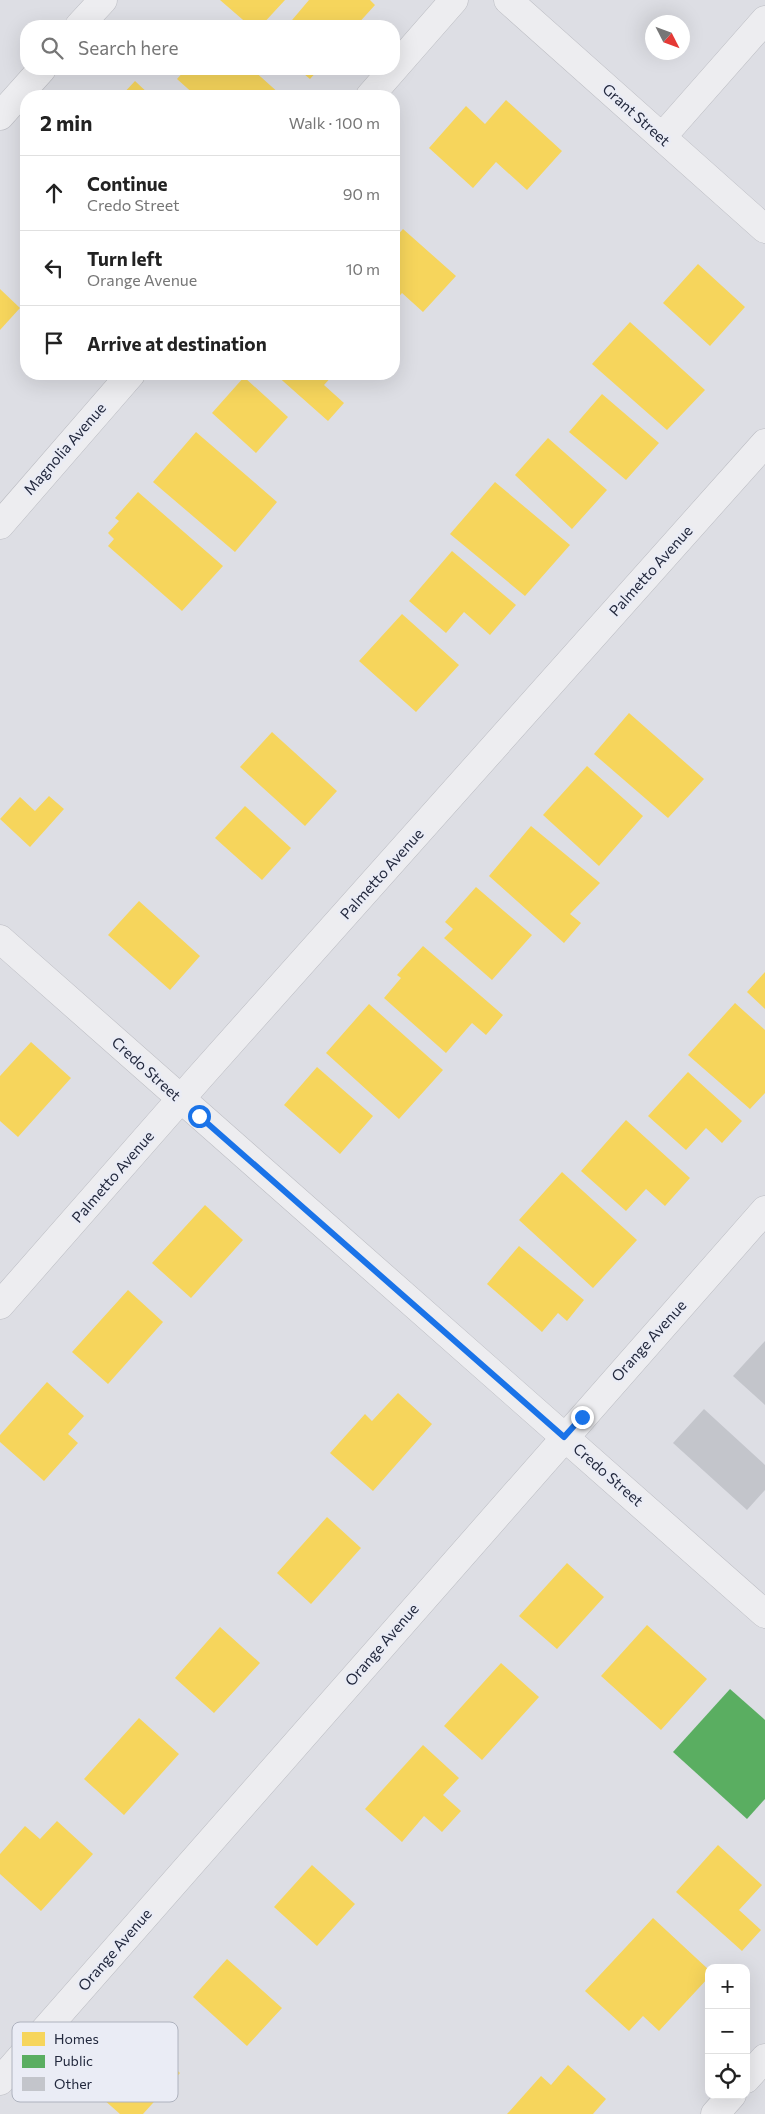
<!DOCTYPE html>
<meta charset="utf-8">
<style>
body{margin:0;font-family:Commissioner,sans-serif;background:#f6f6f6;color:#222}
.controls{position:absolute;right:15px;bottom:15px;display:grid;overflow:hidden;border-radius:10px;box-shadow:0 5px 20px #0002}
.controls button{width:45px;height:45px;display:grid;place-items:center;padding:0;border:0;border-bottom:1px solid #e0e0e0;background:#fff;color:#222;font:25px sans-serif}
.compass{position:absolute;left:645px;top:15px;width:45px;height:45px;border-radius:50%;background:#fff;box-shadow:0 5px 20px #0002;rotate:132deg}
.stop{position:absolute;width:15px;height:15px;margin:-11px;border:4px solid #1a73e8;border-radius:50%;background:#fff}
.stop.end{background:#1a73e8;border-color:#fff;box-shadow:0 1px 5px #0008}
.list{margin:0;padding:0;list-style:none}
h2{display:flex;justify-content:space-between;align-items:center;height:65px;margin:0;padding:0 20px;font-size:21px}
h2 small{font-size:16px;font-weight:400;color:#767676}
.list li{display:grid;grid-template-columns:32px 1fr auto;gap:15px;align-items:center;box-sizing:border-box;height:75px;padding:0 20px;border-top:1px solid #e0e0e0}
.list b{display:block;font-size:19px;white-space:nowrap}
.list p{margin:0;font-size:16px;white-space:nowrap;color:#767676}
.list em{font-size:16px;font-style:normal;color:#767676}
.icon{flex:none;width:28px;height:28px;fill:none;stroke:currentColor;stroke-width:2;stroke-linecap:round;stroke-linejoin:round}
.map{position:relative;flex:none;width:765px;height:2114px;overflow:hidden}
.search{position:absolute;background:#fff;box-shadow:0 5px 20px #0002;left:20px;top:20px;width:380px;height:55px;display:flex;align-items:center;gap:12px;box-sizing:border-box;padding:0 18px;border-radius:20px;color:#767676;font-size:19px}
.panel{position:absolute;background:#fff;box-shadow:0 5px 20px #0002;left:20px;top:90px;width:380px;height:290px;border-radius:20px}
.map>svg:first-child{display:block}
.homes{fill:#f6d55c}
.public{fill:#5aae61}
.building{fill:#c3c5cb}
.lines{fill:none;stroke-linecap:round;stroke-linejoin:round}
.street-casing{stroke:#bbbcc2;stroke-width:29}
.street{stroke:#ededf0;stroke-width:28}
.route{stroke:#1a73e8;stroke-width:6}
.labels{text-anchor:middle;stroke-width:5;stroke-linejoin:round;paint-order:stroke}
.street-label{font-size:15px;fill:#23293e;stroke:#eaecf5}
.key{fill:#eaecf5;stroke:#aeb2be;stroke-width:1}
.key-label{font-size:14px;fill:#23293e}
</style>
<div class="map">
<svg width="765" height="2114" viewBox="0 0 765 2114">
<rect width="100%" height="100%" fill="#dddee4"/>
<path class="homes" d="M 220,0 L 285,0 L 261,26 L 250,26 Z
M 309,0 L 370,0 L 375,5 L 356,26 L 287,26 Z
M 186,69 L 252,69 L 281,95 L 279,96 L 196,96 L 177,79 Z
M 298,69 L 319,69 L 310,79 Z
M 135,81 L 151,96 L 121,96 Z
M 506,100 L 562,151 L 527,190 L 496,162 L 473,188 L 429,148 L 466,106 L 485,124 Z
M 403,229 L 456,276 L 423,312 L 402,293 L 394,302 L 394,239 Z
M 698,264 L 745,307 L 710,346 L 663,303 Z
M 0,289 L 20,308 L 0,330 Z
M 630,322 L 705,390 L 667,430 L 592,364 Z
M 275,374 L 334,374 L 324,385 L 344,403 L 328,421 Z
M 244,377 L 288,417 L 256,453 L 212,413 Z
M 602,394 L 659,443 L 626,480 L 569,432 Z
M 196,432 L 277,502 L 235,552 L 153,482 Z
M 548,438 L 607,490 L 572,529 L 515,475 Z
M 495,482 L 570,545 L 525,596 L 450,534 Z
M 138,492 L 223,566 L 182,611 L 108,546 L 114,539 L 108,533 L 119,521 L 115,518 Z
M 452,551 L 516,605 L 490,635 L 464,612 L 446,633 L 409,601 Z
M 402,614 L 459,665 L 416,712 L 359,661 Z
M 629,713 L 704,779 L 668,818 L 594,754 Z
M 272,732 L 337,791 L 305,826 L 240,767 Z
M 587,766 L 643,816 L 599,866 L 543,815 Z
M 49,796 L 64,809 L 30,847 L 0,819 L 20,797 L 35,811 Z
M 245,806 L 291,848 L 262,880 L 215,838 Z
M 531,826 L 600,883 L 570,914 L 581,923 L 564,943 L 489,876 Z
M 476,887 L 532,935 L 492,980 L 444,938 L 453,929 L 445,922 Z
M 139,901 L 200,956 L 170,990 L 108,935 Z
M 423,946 L 503,1015 L 486,1035 L 472,1023 L 446,1053 L 384,998 L 401,978 L 397,975 Z
M 765,972 L 765,1009 L 747,992 Z
M 735,1003 L 765,1030 L 765,1093 L 750,1109 L 688,1055 Z
M 369,1004 L 443,1070 L 399,1119 L 326,1053 Z
M 31,1042 L 71,1078 L 18,1137 L 0,1121 L 0,1076 Z
M 317,1067 L 373,1116 L 340,1154 L 284,1105 Z
M 688,1072 L 742,1121 L 722,1143 L 706,1128 L 686,1150 L 648,1116 Z
M 626,1120 L 690,1178 L 665,1206 L 646,1189 L 626,1211 L 581,1171 Z
M 562,1172 L 637,1240 L 593,1288 L 519,1220 Z
M 205,1205 L 243,1240 L 191,1298 L 152,1263 Z
M 519,1246 L 584,1300 L 567,1321 L 558,1313 L 542,1332 L 487,1284 Z
M 128,1290 L 163,1322 L 108,1384 L 72,1352 Z
M 47,1382 L 84,1416 L 68,1434 L 78,1443 L 44,1481 L 0,1442 L 0,1435 Z
M 398,1393 L 432,1424 L 373,1491 L 330,1453 L 365,1414 L 372,1421 Z
M 327,1517 L 361,1548 L 311,1604 L 277,1573 Z
M 567,1563 L 604,1597 L 557,1649 L 519,1616 Z
M 647,1625 L 707,1679 L 661,1730 L 601,1676 Z
M 220,1627 L 260,1663 L 214,1713 L 175,1678 Z
M 501,1663 L 539,1697 L 482,1760 L 444,1726 Z
M 139,1718 L 179,1754 L 124,1815 L 84,1779 Z
M 423,1745 L 459,1778 L 443,1795 L 461,1811 L 442,1832 L 424,1816 L 402,1842 L 365,1809 Z
M 57,1821 L 93,1854 L 41,1911 L 0,1874 L 0,1854 L 25,1826 L 40,1839 Z
M 718,1845 L 762,1885 L 739,1910 L 761,1930 L 742,1951 L 676,1892 Z
M 312,1865 L 355,1904 L 317,1946 L 274,1907 Z
M 653,1918 L 709,1970 L 709,1977 L 659,2031 L 643,2016 L 629,2031 L 585,1991 Z
M 227,1959 L 282,2008 L 247,2046 L 193,1997 Z
M 142,2038 L 180,2073 L 143,2114 L 120,2114 L 94,2091 Z
M 568,2065 L 606,2099 L 593,2114 L 507,2114 L 541,2076 L 551,2085 Z"/>
<path class="public" d="M 730,1689 L 765,1720 L 765,1799 L 747,1819 L 673,1752 Z"/>
<path class="building" d="M 765,1341 L 765,1405 L 733,1376 Z
M 704,1409 L 765,1465 L 765,1490 L 747,1510 L 673,1443 Z"/>
<g class="lines">
<g class="street-casing">
<path id="street" d="M 508,0 L 765,229
M 79,26 L 103,0
M 370,96 L 454,0
M 0,116 L 42,69
M 662,137 L 765,20
M 0,525 L 131,374
M 0,939 L 765,1614
M 0,1305 L 199,1078 L 765,443
M 746,2079 L 765,2058
M 0,2081 L 765,1210
M 715,2114 L 732,2095"/>
</g>
<use href="#street" class="street"/>
</g>
<g class="lines">
<path class="route" d="M 199,1116 L 564,1437 L 582,1417"/>
</g>
<g class="labels">
<g class="street-label">
<text transform="translate(636 115) rotate(42)" y="5">Grant Street</text>
<text transform="translate(65 449) rotate(-49)" y="5">Magnolia Avenue</text>
<text transform="translate(651 571) rotate(-48)" y="5">Palmetto Avenue</text>
<text transform="translate(382 874) rotate(-48)" y="5">Palmetto Avenue</text>
<text transform="translate(146 1069) rotate(42)" y="5">Credo Street</text>
<text transform="translate(113 1177) rotate(-49)" y="5">Palmetto Avenue</text>
<text transform="translate(649 1341) rotate(-48)" y="5">Orange Avenue</text>
<text transform="translate(608 1475) rotate(41)" y="5">Credo Street</text>
<text transform="translate(382 1645) rotate(-49)" y="5">Orange Avenue</text>
<text transform="translate(115 1950) rotate(-49)" y="5">Orange Avenue</text>
</g>
</g>
<rect x="12" y="2022" width="166" height="80" rx="8" class="key"/>
<rect x="22" y="2032" width="23" height="14" fill="#f6d55c"/>
<rect x="22" y="2055" width="23" height="13" fill="#5aae61"/>
<rect x="22" y="2077" width="23" height="14" fill="#c3c5cb"/>
<g class="key-label">
<text x="54" y="2044">Homes</text>
<text x="54" y="2066">Public</text>
<text x="54" y="2089">Other</text>
</g>
</svg>
<div class="controls">
<button>+</button>
<button>−</button>
<button><svg class="icon" aria-label="locate" viewBox="0 0 24 24"><circle cx="12" cy="12" r="6"/><path d="M12 2v4M12 18v4M2 12h4M18 12h4"/></svg></button>
</div>
<svg class="compass" viewBox="-18 -18 36 36"><path d="M0-13l5 13h-10z" fill="#e53935"/><path d="M0 13l5-13h-10z" fill="#767676"/></svg>
<div class="stop" style="left:199px;top:1116px"></div>
<div class="stop end" style="left:582px;top:1417px"></div>
<div class="search"><svg class="icon" aria-label="search" viewBox="0 0 24 24"><circle cx="10" cy="10" r="6"/><path d="M15 15l6 6"/></svg>Search here</div>
<section class="panel">
<h2>2 min<small>Walk · 100 m</small></h2>
<ul class="list">
<li><svg class="icon" aria-label="ahead" viewBox="0 0 24 24"><path d="M12 20V5M6 11l6-6 6 6"/></svg><div><b>Continue</b><p>Credo Street</p></div><em>90 m</em></li>
<li><svg class="icon" aria-label="left" viewBox="0 0 24 24"><path d="M17 20v-9H6M10 6l-5 5 5 5"/></svg><div><b>Turn left</b><p>Orange Avenue</p></div><em>10 m</em></li>
<li><svg class="icon" aria-label="arrive" viewBox="0 0 24 24"><path d="M6 21V4h12l-3 4 3 4H6"/></svg><div><b>Arrive at destination</b></div></li>
</ul>
</section>
</div>
